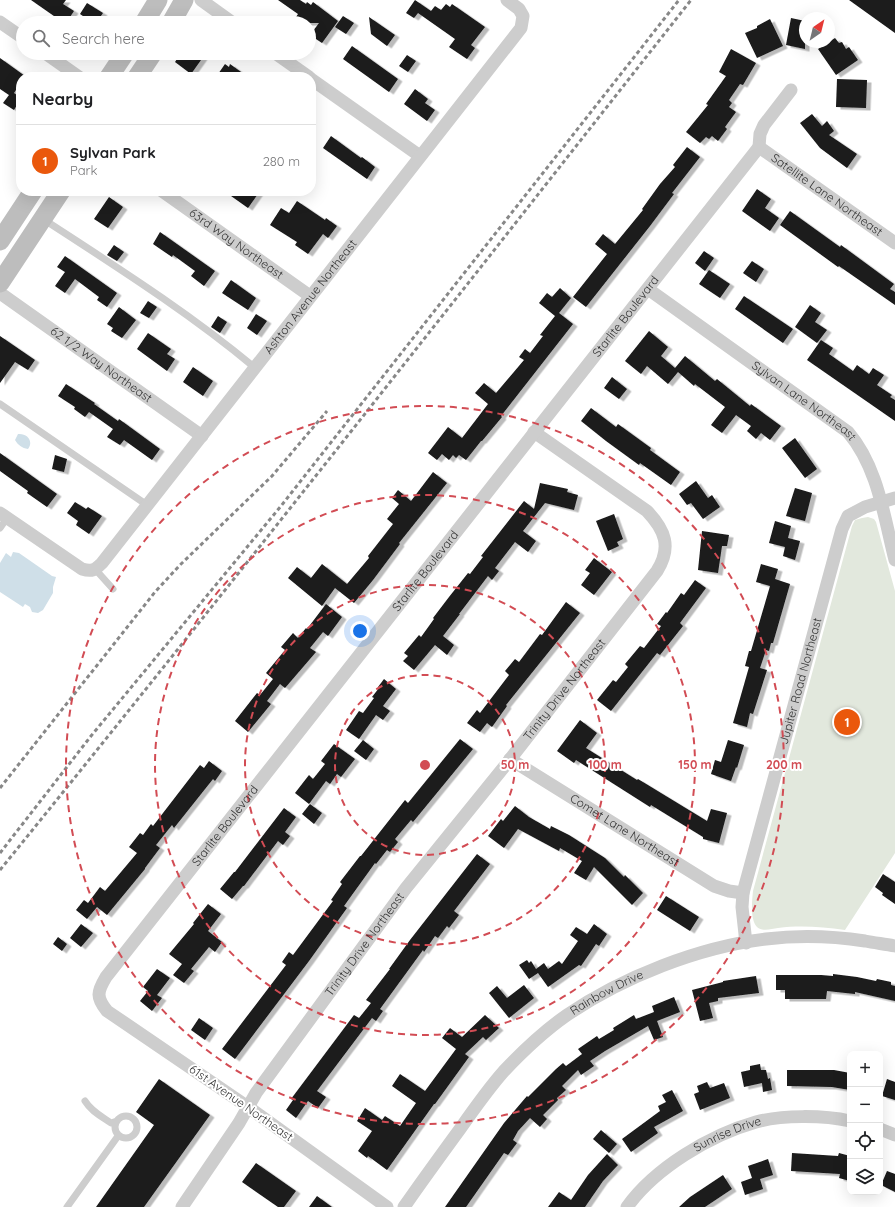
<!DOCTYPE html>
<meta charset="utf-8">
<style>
body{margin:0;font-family:Quicksand,sans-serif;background:#f6f6f6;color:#202124}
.controls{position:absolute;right:12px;bottom:12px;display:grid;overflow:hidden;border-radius:8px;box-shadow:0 4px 16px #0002}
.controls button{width:36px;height:36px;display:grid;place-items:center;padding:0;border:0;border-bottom:1px solid #e0e0e0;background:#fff;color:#202124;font:20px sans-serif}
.compass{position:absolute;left:799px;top:12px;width:36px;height:36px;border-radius:50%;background:#fff;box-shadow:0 4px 16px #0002;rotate:35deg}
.you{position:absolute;left:360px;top:631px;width:14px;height:14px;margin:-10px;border:3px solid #fff;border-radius:50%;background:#1a73e8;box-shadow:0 0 0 6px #1a73e833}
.badge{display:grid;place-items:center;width:26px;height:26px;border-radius:50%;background:#ea580c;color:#fff;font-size:13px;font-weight:700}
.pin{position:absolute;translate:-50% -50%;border:2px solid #fff;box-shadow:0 1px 4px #0006}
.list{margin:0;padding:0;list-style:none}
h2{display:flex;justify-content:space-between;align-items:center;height:52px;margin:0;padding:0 16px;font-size:17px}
h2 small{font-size:13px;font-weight:400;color:#757577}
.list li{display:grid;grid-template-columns:26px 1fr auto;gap:12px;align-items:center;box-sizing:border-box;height:72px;padding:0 16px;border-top:1px solid #e0e0e0}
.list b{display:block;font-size:15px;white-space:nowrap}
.list p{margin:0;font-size:13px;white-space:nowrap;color:#757577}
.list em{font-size:13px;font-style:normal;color:#757577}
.icon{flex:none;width:22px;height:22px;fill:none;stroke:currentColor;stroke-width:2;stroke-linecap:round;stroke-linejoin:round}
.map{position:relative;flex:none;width:895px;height:1207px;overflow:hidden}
.search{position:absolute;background:#fff;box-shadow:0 4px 16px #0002;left:16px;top:16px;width:300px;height:44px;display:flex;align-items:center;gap:10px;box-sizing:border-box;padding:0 14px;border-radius:22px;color:#757577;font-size:15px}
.panel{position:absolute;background:#fff;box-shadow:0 4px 16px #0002;left:16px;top:72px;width:300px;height:124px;border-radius:16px}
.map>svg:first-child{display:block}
.green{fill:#e2e8dd}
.water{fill:#cfdfe8}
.building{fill:#1a1a1a;filter:url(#shadow)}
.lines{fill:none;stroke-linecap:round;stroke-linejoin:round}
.lane{stroke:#cdcdcd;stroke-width:7}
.street{stroke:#cdcdcd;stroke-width:13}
.secondary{stroke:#bdbdbd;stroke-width:19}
.rail{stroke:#888;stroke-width:3;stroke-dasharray:4 3;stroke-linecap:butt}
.ring{fill:none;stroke:#d24c54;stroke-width:2;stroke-dasharray:7 5}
.labels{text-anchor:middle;stroke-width:4;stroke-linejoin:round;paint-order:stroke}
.street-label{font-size:12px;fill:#333;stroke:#fff}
.centre{fill:#d24c54;stroke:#fff;stroke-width:2}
.ring-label{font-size:12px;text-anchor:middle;font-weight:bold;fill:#d24c54;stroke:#fff;stroke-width:4;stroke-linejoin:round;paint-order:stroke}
</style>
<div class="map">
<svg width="895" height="1207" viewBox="0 0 895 1207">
<defs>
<filter id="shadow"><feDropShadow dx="4.5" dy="2.5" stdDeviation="0" flood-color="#0004"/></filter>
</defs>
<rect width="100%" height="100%" fill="#fff"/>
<path class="green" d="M 868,517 L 874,519 L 876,522 L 895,591 L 895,853 L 845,930 C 822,927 801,925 778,928 C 771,929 763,932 757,927 C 750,920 752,901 753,891 L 852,526 L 855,520 L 862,518 Z"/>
<path class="water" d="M 18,434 C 27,433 34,441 28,449 C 22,448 18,445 15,440 Z
M 13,552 L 19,553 L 52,576 L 56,577 L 53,587 L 53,593 L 43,610 L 38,613 L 32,612 L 30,607 L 25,604 L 23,607 L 0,592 L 0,563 L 6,553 L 11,557 Z"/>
<path class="building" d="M 31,0 L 66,0 L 63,4 L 74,11 L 66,23 L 64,23 Z
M 278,0 L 300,0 L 306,4 L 307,2 L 311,5 L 313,2 L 338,21 L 322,43 L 310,35 L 319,23 L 292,23 L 298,14 Z
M 415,0 L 431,11 L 435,6 L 441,10 L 446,4 L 450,7 L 452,4 L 485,27 L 471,45 L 475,48 L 467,59 L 449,47 L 455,39 L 418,13 L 414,18 L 406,13 Z
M 849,0 L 895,0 L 895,33 Z
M 87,3 L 103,13 L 96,23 L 93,23 L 80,14 Z
M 343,16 L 354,23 L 346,34 L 335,27 Z
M 369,17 L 395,35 L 387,46 L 371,34 Z
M 791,18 L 805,21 L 805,49 L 786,45 Z
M 770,19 L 783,46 L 757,58 L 745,33 L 757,28 L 757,26 Z
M 835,38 L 839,43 L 842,42 L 846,49 L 849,47 L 858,60 L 836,75 L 818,49 Z
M 352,46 L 398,79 L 389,92 L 343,59 Z
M 731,49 L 756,63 L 743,85 L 740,84 L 729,100 L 732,103 L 729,107 L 736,112 L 725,127 L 727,129 L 718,141 L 712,136 L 709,139 L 706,137 L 700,143 L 686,132 L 708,105 L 706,104 L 726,76 L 719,72 Z
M 181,53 L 206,53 L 191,74 L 175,62 Z
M 407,55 L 416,61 L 408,72 L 399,66 Z
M 0,58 L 25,76 L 21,77 L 21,82 L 14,93 L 21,98 L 14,110 L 3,103 L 9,95 L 0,89 Z
M 225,64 L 229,67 L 230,64 L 248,77 L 216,77 Z
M 837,79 L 867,80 L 866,108 L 836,107 Z
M 415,89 L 428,99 L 425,103 L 435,110 L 427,121 L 404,104 Z
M 812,114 L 822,126 L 827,121 L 834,131 L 829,135 L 857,154 L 847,168 L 820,148 L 800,123 Z
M 331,136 L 361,158 L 362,157 L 375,167 L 367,179 L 323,148 Z
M 687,147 L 700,157 L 672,193 L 674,194 L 650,226 L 586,307 L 573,297 L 607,254 L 595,244 L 603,234 L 615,244 L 643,210 L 642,209 L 660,184 L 675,167 L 673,165 Z
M 757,189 L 771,199 L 765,208 L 779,218 L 770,231 L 742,211 Z
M 224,191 L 260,191 L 248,208 Z
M 109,197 L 123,207 L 108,228 L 94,219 Z
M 297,201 L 325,220 L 326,218 L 337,226 L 328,238 L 323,234 L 308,254 L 295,245 L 297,242 L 270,225 L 281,208 L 289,213 Z
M 790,211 L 840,247 L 841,245 L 894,284 L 890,289 L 895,292 L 895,305 L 839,266 L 838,267 L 780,225 Z
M 160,232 L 215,271 L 204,286 L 191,276 L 195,271 L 173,255 L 172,257 L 153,244 Z
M 114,245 L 124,252 L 117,261 L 107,255 Z
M 704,251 L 714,258 L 705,271 L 695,263 Z
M 65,256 L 117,293 L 107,307 L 97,300 L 99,297 L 75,279 L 65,293 L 55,286 L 65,272 L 57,267 Z
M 752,261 L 764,269 L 756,282 L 743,273 Z
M 709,270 L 730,284 L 720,298 L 699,284 Z
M 231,280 L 256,298 L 248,310 L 222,293 Z
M 560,288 L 571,298 L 559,313 L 573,324 L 501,416 L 502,417 L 482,441 L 481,441 L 466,460 L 459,455 L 456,458 L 453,455 L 449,460 L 442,454 L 437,460 L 428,453 L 448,427 L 462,438 L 488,404 L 475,393 L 484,383 L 496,393 L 524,360 L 519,357 L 525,349 L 530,353 L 543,336 L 540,335 L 555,316 L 539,303 L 547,293 L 552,297 Z
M 744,296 L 793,329 L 783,343 L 735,309 Z
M 148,301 L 157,307 L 149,318 L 140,313 Z
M 810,305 L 821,313 L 815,322 L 827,330 L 817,343 L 795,327 Z
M 119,307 L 136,320 L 122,338 L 111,331 L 113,328 L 107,324 Z
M 256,314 L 267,321 L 257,335 L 247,328 Z
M 218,316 L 227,322 L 220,333 L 211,327 Z
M 649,331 L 668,347 L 661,356 L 675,368 L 685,356 L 715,381 L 717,379 L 750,406 L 751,404 L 781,426 L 770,440 L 761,433 L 756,439 L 747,431 L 751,426 L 736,415 L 722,433 L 711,425 L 725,407 L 695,384 L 694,386 L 678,372 L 668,384 L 647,366 L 641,374 L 625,361 Z
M 148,333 L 171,349 L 167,354 L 175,359 L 167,371 L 137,349 Z
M 0,336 L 35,360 L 28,370 L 15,362 L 0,383 Z
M 821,340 L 833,348 L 829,354 L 853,371 L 857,365 L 869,374 L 873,368 L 884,375 L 877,385 L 892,395 L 890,397 L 895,400 L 895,421 L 807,360 Z
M 193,367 L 213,381 L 203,396 L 183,382 Z
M 612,377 L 627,389 L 619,399 L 604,388 Z
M 66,384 L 95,403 L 94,404 L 118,421 L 119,419 L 160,449 L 152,460 L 124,440 L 120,445 L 107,437 L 113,429 L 89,412 L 85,417 L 74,409 L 75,407 L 58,396 Z
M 591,408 L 616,427 L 618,424 L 651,448 L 650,450 L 680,472 L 671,485 L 640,463 L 639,465 L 606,441 L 581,421 Z
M 795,438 L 817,469 L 805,478 L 782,448 Z
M 0,453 L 57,494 L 47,507 L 27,493 L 28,491 L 0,471 Z
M 55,455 L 67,459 L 64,472 L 52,469 Z
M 433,472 L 447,483 L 399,543 L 400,544 L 373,580 L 354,603 L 335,588 L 322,606 L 288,578 L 297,567 L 311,578 L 322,564 L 347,584 L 369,558 L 368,556 L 393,524 L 387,519 L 399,504 L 392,498 L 398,490 L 411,501 Z
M 696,481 L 708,498 L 712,495 L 720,507 L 703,519 L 691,503 L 687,505 L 679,494 Z
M 540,483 L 568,489 L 567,492 L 578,495 L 574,510 L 545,503 L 523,531 L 536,541 L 528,552 L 515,542 L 495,568 L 499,571 L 492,580 L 488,576 L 459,614 L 460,614 L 443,636 L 454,645 L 447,655 L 435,645 L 414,670 L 403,661 L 408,656 L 404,653 L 419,635 L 421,637 L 434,619 L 433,618 L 449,597 L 468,573 L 470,574 L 483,557 L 481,556 L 524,501 L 534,509 Z
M 795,488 L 812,493 L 805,521 L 786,516 Z
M 75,502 L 86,509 L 88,507 L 102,516 L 89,534 L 76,525 L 78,521 L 67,513 Z
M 614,514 L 623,539 L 617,542 L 619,546 L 608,551 L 596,521 Z
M 775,521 L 791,526 L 788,538 L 800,541 L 795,560 L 783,556 L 785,547 L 769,543 Z
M 702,531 L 729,535 L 727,546 L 722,546 L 718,573 L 698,570 Z
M 594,558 L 612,572 L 594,595 L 581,585 L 590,573 L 585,570 Z
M 761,564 L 778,569 L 775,579 L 790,584 L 773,643 L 771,643 L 769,651 L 766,650 L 760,668 L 767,670 L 753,714 L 750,713 L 747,727 L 733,723 L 749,667 L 745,666 L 749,651 L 751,651 L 770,586 L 756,582 Z
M 695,580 L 706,588 L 680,623 L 683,626 L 660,655 L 657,653 L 611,711 L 597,700 L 613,680 L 616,682 L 628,667 L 625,664 L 640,646 L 644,648 L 661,626 L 657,624 L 666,612 L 667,613 L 681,593 L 684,595 Z
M 566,602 L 580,613 L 506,705 L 507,706 L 492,727 L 487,723 L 480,732 L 467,723 L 477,710 L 480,713 L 509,675 L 505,671 L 515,659 L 519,662 L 540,634 L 542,635 Z
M 326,604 L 342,617 L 328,636 L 323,632 L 310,648 L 316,652 L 285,688 L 280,684 L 267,701 L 271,704 L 248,732 L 235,721 L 257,693 L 260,695 L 273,679 L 266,673 L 285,650 L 281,647 L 293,633 L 298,638 L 306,628 L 307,629 Z
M 384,679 L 396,689 L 383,706 L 390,711 L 383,720 L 376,715 L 359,739 L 346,730 L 359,711 L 363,713 L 374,698 L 372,697 L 379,688 L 378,687 Z
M 580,720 L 597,733 L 586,748 L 637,780 L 638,779 L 707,821 L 711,809 L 727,813 L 719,843 L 703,839 L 703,837 L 651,805 L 650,807 L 576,760 L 574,763 L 557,751 Z
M 460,739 L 473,749 L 413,822 L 411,820 L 395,839 L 398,842 L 390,852 L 387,850 L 376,864 L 375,863 L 344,906 L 347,908 L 309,961 L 235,1059 L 222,1049 L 286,965 L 282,962 L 289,952 L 293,955 L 333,901 L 331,900 L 342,884 L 340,882 L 360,856 L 361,856 L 405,800 L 408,803 Z
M 363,740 L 374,749 L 366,760 L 354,751 Z
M 728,740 L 744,745 L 737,768 L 736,767 L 731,781 L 711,774 L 715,760 L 721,762 Z
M 334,744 L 355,759 L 341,777 L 337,774 L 330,784 L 326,781 L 309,804 L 295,793 L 309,775 L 313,779 L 325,764 L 321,761 Z
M 209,761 L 222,771 L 215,781 L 213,779 L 174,828 L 172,825 L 156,845 L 160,848 L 145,868 L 145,869 L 107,915 L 97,907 L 87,919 L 76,910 L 84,900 L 88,903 L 100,887 L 105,891 L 137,853 L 129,847 L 140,833 L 143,835 L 151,824 L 153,826 L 200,765 L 204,768 Z
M 310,804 L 322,813 L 314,824 L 302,814 Z
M 515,806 L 529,817 L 550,829 L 551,826 L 569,835 L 605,858 L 624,877 L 625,875 L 643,893 L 632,905 L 594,867 L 586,880 L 574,873 L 582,861 L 560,848 L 559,851 L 518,829 L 504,848 L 488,836 L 501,819 L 503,821 Z
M 284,808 L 296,817 L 285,832 L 290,836 L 283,845 L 278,841 L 244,886 L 243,886 L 232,899 L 220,889 L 234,872 L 235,872 Z
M 477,854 L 490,864 L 454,911 L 459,915 L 449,928 L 447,926 L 438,938 L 435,936 L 424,952 L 423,950 L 380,1009 L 383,1011 L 376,1021 L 372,1018 L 317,1091 L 326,1097 L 318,1108 L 308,1101 L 296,1118 L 286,1110 L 293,1100 L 291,1099 L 354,1015 L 359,1018 L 371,1003 L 366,1000 L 390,969 L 389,969 L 410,940 Z
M 883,874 L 895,882 L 895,904 L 882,895 L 883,893 L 875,887 Z
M 666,896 L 699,917 L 690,931 L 657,910 Z
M 208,904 L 221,914 L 208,931 L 222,942 L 215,952 L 209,947 L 191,969 L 194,971 L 184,983 L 173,975 L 182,964 L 169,954 L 194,924 L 193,923 Z
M 81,924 L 93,933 L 81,947 L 70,938 Z
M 594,924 L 607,934 L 599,946 L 596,944 L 581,966 L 579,965 L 548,987 L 538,973 L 529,979 L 519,965 L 527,960 L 529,963 L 531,961 L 536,969 L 544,963 L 548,969 L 559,961 L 562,964 L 578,941 L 570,935 L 576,927 L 587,934 Z
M 58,937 L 67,944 L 62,951 L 53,944 Z
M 157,969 L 170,978 L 157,995 L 162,998 L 152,1011 L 140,1001 L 148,991 L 143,987 Z
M 833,974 L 857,977 L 876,981 L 877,979 L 891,982 L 891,985 L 895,986 L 895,1001 L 855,992 L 855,994 L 827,991 L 826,999 L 785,999 L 785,990 L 776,990 L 776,975 L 821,975 L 833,976 Z
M 756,976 L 759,993 L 718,998 L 718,1001 L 709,1003 L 713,1018 L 700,1021 L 692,990 L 723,982 L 723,981 Z
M 524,985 L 534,998 L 509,1018 L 489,993 L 497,986 L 507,998 Z
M 674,997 L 680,1012 L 657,1021 L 663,1037 L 654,1040 L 648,1026 L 605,1051 L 590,1061 L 594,1066 L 581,1075 L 578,1070 L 562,1086 L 566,1090 L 557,1098 L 558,1100 L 543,1115 L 547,1119 L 540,1127 L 530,1118 L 518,1131 L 513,1140 L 517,1143 L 508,1155 L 504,1153 L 466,1207 L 445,1207 L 504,1123 L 527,1096 L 528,1097 L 556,1069 L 563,1063 L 566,1066 L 582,1054 L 578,1049 L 597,1036 L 599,1039 L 614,1030 L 613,1028 L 634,1015 L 636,1019 L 654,1012 L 652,1006 Z
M 485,1015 L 499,1028 L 486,1040 L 483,1037 L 465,1054 L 469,1057 L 435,1104 L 434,1104 L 387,1170 L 368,1156 L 367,1158 L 358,1151 L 372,1131 L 357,1121 L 365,1108 L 382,1120 L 385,1116 L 400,1126 L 416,1103 L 392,1086 L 400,1074 L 425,1091 L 456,1049 L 442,1038 L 450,1028 L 462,1037 Z
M 199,1018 L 213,1028 L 205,1040 L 191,1030 Z
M 760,1064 L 761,1070 L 766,1070 L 768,1079 L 770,1078 L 772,1090 L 763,1092 L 762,1083 L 744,1087 L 741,1072 L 750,1070 L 750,1066 Z
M 787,1070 L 834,1070 L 850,1073 L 850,1090 L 832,1087 L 787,1086 Z
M 159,1079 L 210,1115 L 144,1207 L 96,1207 L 154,1125 L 136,1112 Z
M 887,1079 L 895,1082 L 895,1100 L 882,1096 Z
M 707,1082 L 710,1088 L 724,1083 L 730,1098 L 700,1110 L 694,1094 L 699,1092 L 697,1086 Z
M 672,1090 L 683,1111 L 654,1127 L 658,1133 L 631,1152 L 622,1139 L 660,1111 L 658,1106 L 666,1102 L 662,1095 Z
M 601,1130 L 617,1144 L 609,1153 L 593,1139 Z
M 792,1153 L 838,1156 L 839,1153 L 850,1156 L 850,1181 L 839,1178 L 840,1174 L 791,1171 Z
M 607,1154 L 618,1165 L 603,1181 L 585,1207 L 548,1207 L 559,1192 L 571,1200 L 588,1175 Z
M 768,1159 L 773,1175 L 760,1179 L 763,1189 L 745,1195 L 741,1182 L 752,1178 L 748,1166 Z
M 256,1163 L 296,1191 L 284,1207 L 278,1207 L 242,1182 Z
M 887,1171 L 895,1174 L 895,1192 L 881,1185 Z
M 723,1175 L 732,1189 L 705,1207 L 679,1207 L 690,1197 Z
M 317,1196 L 332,1207 L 309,1207 Z"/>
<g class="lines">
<path class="lane" d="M 43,219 C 115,266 188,312 254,367
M 0,404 L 147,505
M 0,528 L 7,518
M 95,569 L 113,589
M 85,1101 C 91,1111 101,1116 111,1123 L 117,1121
M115 1127a11 11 0 1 1 22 0a11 11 0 1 1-22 0Z
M 67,1207 L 118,1136"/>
<g class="street">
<path d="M 201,0 L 233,23"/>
<path d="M 0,22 L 23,38"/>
<path d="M 45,53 L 79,77"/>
<path d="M 275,53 L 309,77"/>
<path d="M 311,79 L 420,156"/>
<path id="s1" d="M 759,147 L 895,243"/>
<path d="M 759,147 L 760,134 L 764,125 L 791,90"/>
<path id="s2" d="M 162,191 L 310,296"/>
<path id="s3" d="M 648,289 L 848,432 C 878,467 884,517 895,560"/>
<path id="s4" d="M 0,293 L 202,436"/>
<path id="s5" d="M 0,513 L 82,569 C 92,572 95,570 102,563 L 521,28 L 523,16 L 519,9 L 507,0"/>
<path id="s6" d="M 510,759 L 714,886 L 729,891 L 743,893"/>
<path id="s7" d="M 746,943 L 742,907 L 743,893 L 842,529 L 848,516 L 865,507 L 895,498"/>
<path d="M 880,1129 L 895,1135"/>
<path id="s8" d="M 182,1207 L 239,1123 L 256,1093 L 406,888 L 504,767 L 657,571 C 672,547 665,530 647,511 L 534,432"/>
<path id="s9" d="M 387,1207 L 248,1107 L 107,1011 C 96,997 97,992 106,977 L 759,147"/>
<path id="s10" d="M 404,1207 C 422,1181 441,1155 460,1129 C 474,1109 488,1089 504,1071 C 521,1053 547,1029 567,1015 C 623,977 699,947 766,939 C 799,935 832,936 865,941 C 875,943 885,944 895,946"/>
<path id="s11" d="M 627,1207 C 655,1168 710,1135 756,1122 C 782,1115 823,1115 850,1121"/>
</g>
<path class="secondary" d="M 144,23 L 158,0
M 171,23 L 184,0
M 109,77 L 125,53
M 137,77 L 153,53
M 0,241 L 33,191
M 0,283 L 61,191"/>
<path class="rail" d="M 0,788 L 155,592 L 180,565 L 272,476 L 327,411
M 0,853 L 91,736 L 281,506 L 679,0
M 0,870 C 233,583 462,291 691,0"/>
</g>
<g class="ring">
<circle cx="425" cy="765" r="90"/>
<circle cx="425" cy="765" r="180"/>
<circle cx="425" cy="765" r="270"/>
<circle cx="425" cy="765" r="359"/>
</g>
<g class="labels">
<g class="street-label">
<text dy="4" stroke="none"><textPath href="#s1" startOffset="83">Satellite Lane Northeast</textPath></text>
<text dy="4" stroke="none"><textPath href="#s2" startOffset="91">63rd Way Northeast</textPath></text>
<text dy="4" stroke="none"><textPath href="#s5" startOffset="460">Ashton Avenue Northeast</textPath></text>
<text dy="4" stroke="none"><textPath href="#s9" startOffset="1220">Starlite Boulevard</textPath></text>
<text dy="4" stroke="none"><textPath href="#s4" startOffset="124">62 1/2 Way Northeast</textPath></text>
<text dy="4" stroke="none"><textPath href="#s3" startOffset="192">Sylvan Lane Northeast</textPath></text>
<text dy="4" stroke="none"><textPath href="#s9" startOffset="896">Starlite Boulevard</textPath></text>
<text dy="4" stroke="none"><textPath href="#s7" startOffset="270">Jupiter Road Northeast</textPath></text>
<text dy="4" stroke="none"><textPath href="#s8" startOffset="644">Trinity Drive Northeast</textPath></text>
<text dy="4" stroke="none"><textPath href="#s9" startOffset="572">Starlite Boulevard</textPath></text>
<text dy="4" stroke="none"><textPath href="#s6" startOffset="135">Comet Lane Northeast</textPath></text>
<text dy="4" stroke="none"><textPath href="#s8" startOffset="320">Trinity Drive Northeast</textPath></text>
<text dy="4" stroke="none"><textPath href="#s10" startOffset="299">Rainbow Drive</textPath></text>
<text transform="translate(241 1103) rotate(35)" y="4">61st Avenue Northeast</text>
<text dy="4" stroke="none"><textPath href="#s11" startOffset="126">Sunrise Drive</textPath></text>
</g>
</g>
<circle cx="425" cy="765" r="6" class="centre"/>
<g class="ring-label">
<text x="515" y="769">50 m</text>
<text x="605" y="769">100 m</text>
<text x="695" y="769">150 m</text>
<text x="784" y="769">200 m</text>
</g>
</svg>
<div class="controls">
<button>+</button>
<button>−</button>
<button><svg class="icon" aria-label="locate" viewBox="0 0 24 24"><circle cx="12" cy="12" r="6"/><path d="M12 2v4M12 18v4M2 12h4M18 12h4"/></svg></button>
<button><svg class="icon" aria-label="layers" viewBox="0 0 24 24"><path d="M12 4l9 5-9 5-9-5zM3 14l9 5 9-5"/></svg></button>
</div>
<svg class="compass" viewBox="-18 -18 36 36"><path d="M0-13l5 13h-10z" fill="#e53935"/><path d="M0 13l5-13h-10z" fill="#757577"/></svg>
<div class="you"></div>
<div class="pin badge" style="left:847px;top:722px">1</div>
<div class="search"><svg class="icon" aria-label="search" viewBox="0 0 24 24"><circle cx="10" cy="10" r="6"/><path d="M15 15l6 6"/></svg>Search here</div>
<section class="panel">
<h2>Nearby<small></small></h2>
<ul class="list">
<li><span class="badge">1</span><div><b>Sylvan Park</b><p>Park</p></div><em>280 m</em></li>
</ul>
</section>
</div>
